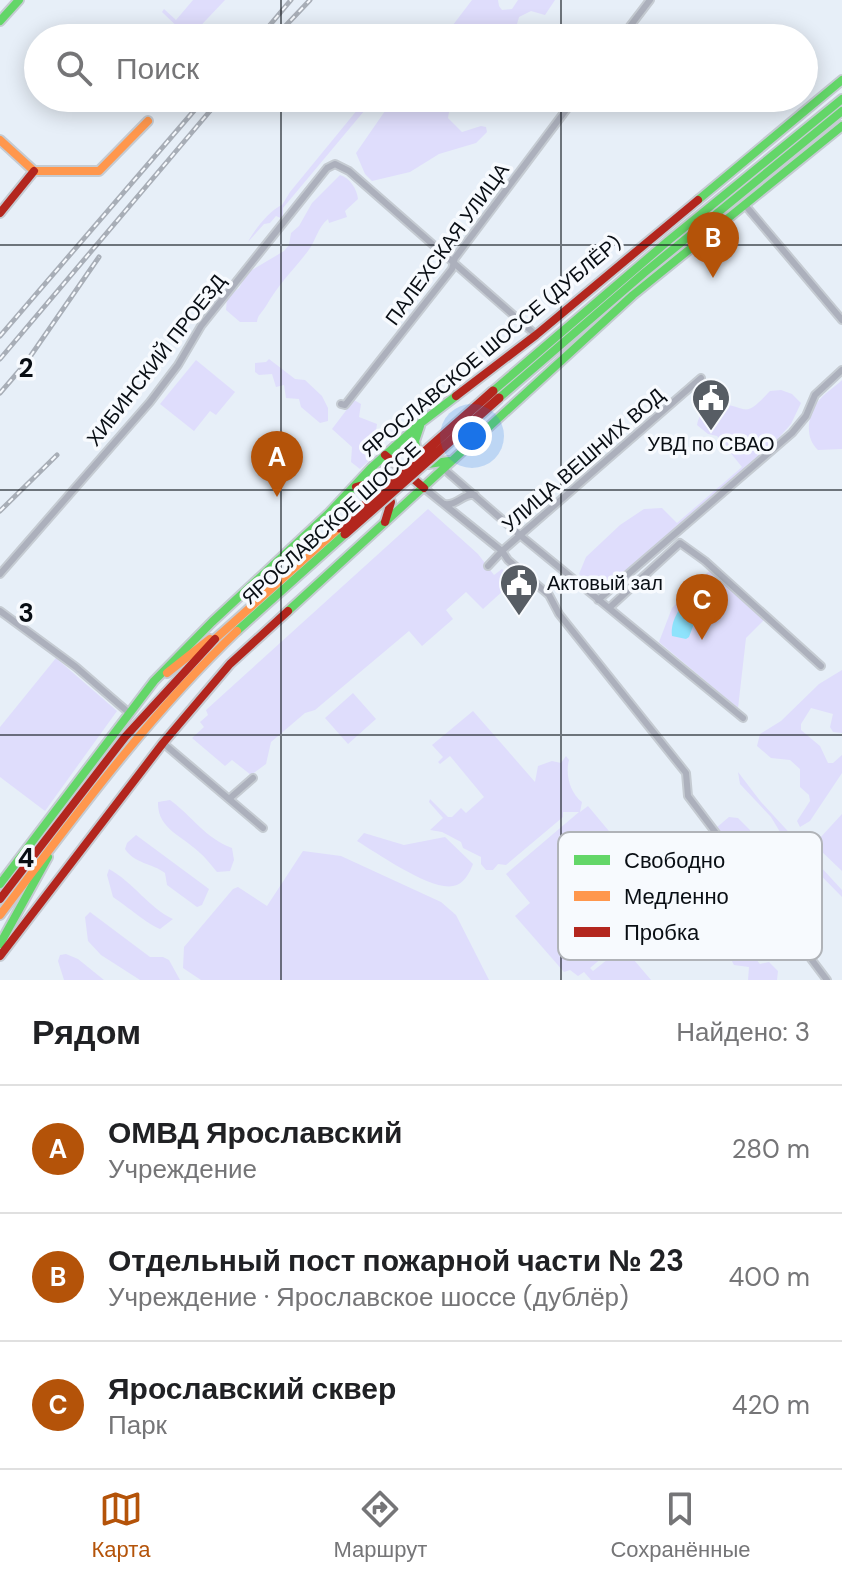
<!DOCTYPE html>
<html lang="ru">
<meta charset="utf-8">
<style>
body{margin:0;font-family:"DM Sans",sans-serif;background:#f2f2f2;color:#202124}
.you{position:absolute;left:472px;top:436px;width:28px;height:28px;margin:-20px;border:6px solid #fff;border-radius:50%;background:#1a73e8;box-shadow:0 0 0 12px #1a73e833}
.badge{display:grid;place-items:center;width:52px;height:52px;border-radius:50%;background:#b45309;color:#fff;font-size:26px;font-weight:700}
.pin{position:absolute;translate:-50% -66px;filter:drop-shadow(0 2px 4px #0008)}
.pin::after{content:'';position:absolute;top:42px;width:28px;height:24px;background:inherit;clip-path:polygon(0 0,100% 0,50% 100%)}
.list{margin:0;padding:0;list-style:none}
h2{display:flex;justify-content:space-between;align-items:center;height:104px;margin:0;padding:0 32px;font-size:34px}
h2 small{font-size:26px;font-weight:400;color:#757577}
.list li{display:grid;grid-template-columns:52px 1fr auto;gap:24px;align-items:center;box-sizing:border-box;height:128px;padding:0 32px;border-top:2px solid #e0e0e0}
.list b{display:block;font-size:30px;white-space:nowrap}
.list p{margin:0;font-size:26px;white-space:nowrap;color:#757577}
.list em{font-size:26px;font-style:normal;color:#757577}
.icon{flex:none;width:44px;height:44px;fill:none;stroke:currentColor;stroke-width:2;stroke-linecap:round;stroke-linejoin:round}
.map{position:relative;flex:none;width:842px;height:980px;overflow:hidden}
.search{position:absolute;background:#fff;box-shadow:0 4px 20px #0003;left:24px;right:24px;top:24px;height:88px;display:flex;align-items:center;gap:20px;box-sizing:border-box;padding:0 28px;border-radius:44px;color:#757577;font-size:30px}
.sheet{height:488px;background:#fff}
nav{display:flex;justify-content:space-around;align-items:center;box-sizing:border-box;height:112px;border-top:2px solid #e0e0e0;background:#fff;font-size:22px;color:#757577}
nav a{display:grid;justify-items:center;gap:4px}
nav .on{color:#b45309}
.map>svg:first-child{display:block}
.green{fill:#dfddfc}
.water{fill:#8ee3fc}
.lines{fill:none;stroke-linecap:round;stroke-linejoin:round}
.street-casing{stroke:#c5cbd2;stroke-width:10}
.fast-casing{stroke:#c5cbd2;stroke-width:12}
.slow-casing{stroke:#c5cbd2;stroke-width:12}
.jam-casing{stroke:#c5cbd2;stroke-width:12}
.street{stroke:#acb0bc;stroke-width:6}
.fast{stroke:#63d668;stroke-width:8}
.slow{stroke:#ff974d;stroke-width:8}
.jam{stroke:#b3261e;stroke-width:8}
.rail-casing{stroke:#a8aeb7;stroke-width:5}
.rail{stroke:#f7fafe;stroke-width:2;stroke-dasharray:6;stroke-linecap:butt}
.jam-bridge-casing{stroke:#c5cbd2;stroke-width:13;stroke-linecap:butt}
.jam-bridge{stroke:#b3261e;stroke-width:9}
.grid{fill:none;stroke:#090e14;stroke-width:2;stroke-opacity:0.55}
.labels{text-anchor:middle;stroke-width:7;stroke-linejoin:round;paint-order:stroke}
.street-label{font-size:20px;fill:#090e14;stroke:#f7fafe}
.poi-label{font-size:20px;fill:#090e14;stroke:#f7fafe}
.key{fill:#f7fafe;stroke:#b0b3b8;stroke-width:2}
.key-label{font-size:22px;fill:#090e14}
.grid-label{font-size:26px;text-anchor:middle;font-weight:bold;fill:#090e14;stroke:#f7fafe;stroke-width:7;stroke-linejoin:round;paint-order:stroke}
</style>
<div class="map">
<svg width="842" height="980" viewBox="0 0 842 980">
<rect width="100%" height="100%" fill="#e7eff8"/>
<path class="green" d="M 193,0 L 225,0 L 189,38 L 162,12 L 164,9 L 176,20 Z
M 472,0 L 498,0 L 499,6 L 502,10 L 512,9 L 518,0 L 555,0 L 545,15 L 531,11 L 519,17 L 513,38 L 443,38 Z
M 367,98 L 375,98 L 283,208 L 283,219 L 276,216 L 270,223 L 264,224 L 248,242 C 254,230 270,210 282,205 L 290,192 Z
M 394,98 L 469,98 L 449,112 L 448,118 L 462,132 L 481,126 L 486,127 L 487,132 L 476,143 L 439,154 L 410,172 L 372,181 L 365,174 L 356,153 Z
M 340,175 C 350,178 357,189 358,199 L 345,211 L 347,217 L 329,223 L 328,219 C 317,228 316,241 308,251 C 292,272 280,282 266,306 C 262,313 258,314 257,322 L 240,322 L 226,310 L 227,298 L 239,288 L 247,273 L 284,251 L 289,245 L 291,233 L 299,226 L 312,203 Z
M 269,359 L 295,379 L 305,380 L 322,396 L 328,408 L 328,421 L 320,423 L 301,407 L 299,399 L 286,398 L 284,385 L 276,387 L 272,374 L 259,375 L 255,372 L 255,363 L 266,362 Z
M 196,360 L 235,392 L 216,415 L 210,411 L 194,431 L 160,404 Z
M 842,380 L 842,449 L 818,450 C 805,438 807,418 817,403 C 823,394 835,387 842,380 Z
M 781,390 L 792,394 L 801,403 L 791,424 L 761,458 L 602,594 L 579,574 L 586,557 L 620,525 L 644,509 L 662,508 L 677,523 L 742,467 L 717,436 L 708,434 L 697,425 C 699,413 706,409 716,403 C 750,406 742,421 770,391 Z
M 354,400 L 361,404 L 359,417 L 377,424 L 372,458 L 360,469 L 351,462 L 352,447 L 332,429 Z
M 428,509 L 478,554 L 494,575 L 502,569 L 514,581 L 483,609 L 466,592 L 446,610 L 453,619 L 422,646 L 409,631 L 315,710 L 305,713 L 271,742 L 266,764 L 251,775 L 232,760 L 225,766 L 192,738 L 204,727 L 200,722 L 208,715 L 206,710 Z
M 709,571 L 766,618 L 746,638 L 738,708 L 659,642 L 672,608 Z
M 56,658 L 117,711 L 45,811 L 0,777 L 0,727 Z
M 842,670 L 842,733 L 833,732 L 830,727 L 833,714 L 811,708 L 801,724 L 801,730 L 820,746 L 828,763 L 833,763 L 842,755 L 842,773 L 810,821 L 800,827 L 797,821 L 810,801 L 809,795 L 800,787 L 800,769 L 790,760 L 771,758 L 757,746 L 760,734 L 781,721 L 819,684 Z
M 353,693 L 376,719 L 348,744 L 325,718 Z
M 473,711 L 535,782 L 538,766 L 552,761 L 561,763 L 566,756 L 569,760 C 565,774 570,793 582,802 L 580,812 L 588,806 L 644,873 L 641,876 L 654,892 L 668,883 L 689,908 L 688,913 L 698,925 L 676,943 L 665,930 L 658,931 L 648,919 L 590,968 L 593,971 L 623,947 L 651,980 L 591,980 L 584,972 L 578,976 L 570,970 L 564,972 L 515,916 L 530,903 L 506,874 L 579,812 L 563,812 L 563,817 L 506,865 L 498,864 L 493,870 L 486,870 L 481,864 L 481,857 L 463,848 L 461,842 L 442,832 L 430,830 L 443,818 L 429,802 L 430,799 L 448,817 L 452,817 L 461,808 L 466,813 L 484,797 L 450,756 L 440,764 L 438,762 L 443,757 L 432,745 Z
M 738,772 L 761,802 L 842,890 L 842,897 L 783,837 L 771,817 L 740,784 Z
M 170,800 C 192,816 205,838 232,848 L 234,860 L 230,871 L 217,872 C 212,866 206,858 200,853 C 183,836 157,829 158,802 Z
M 842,814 L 842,871 L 819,849 L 819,839 Z
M 729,817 L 738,818 L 750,830 L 751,848 L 770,875 L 766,883 L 760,883 L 726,836 L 716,828 Z
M 364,833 L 404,845 L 445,837 L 473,864 C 469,874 464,884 453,886 C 431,891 377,853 357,841 Z
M 136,835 L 209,889 L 202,905 L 197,907 L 167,885 L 165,873 C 152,863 135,864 125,849 L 127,843 Z
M 303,851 L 341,856 L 441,902 L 456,915 L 489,980 L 201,980 L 183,968 L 184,947 L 233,889 L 238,887 L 267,906 Z
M 109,869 C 134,883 149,908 173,919 L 160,929 C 149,925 125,905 113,897 L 107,875 Z
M 751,888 L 755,906 L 765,912 L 764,915 L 750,923 L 749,927 L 759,943 L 754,957 L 760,964 L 769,962 L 778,971 L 777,980 L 748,980 L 749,967 L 734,965 C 731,960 722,936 720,934 C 714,925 708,923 704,912 L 714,917 L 723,909 L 724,900 L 740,896 Z
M 90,912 L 150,957 L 163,957 L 169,960 L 180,980 L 140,980 L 101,955 L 88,941 L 85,917 Z
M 66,954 L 78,959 L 104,980 L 64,980 L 58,961 L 60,955 Z"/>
<path class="water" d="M 696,588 L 703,590 L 705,594 L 689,637 L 686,639 L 672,636 C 670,617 684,603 696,588 Z"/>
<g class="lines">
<g class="street-casing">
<path id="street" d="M 621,38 L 650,0
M 745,205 L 842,320
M 341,404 L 345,405 L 452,269 L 455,258 L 575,98
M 444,469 L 521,536 L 743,718
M 424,488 L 502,551 L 508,560 L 549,595 L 559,614 L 686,773 L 688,796 L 827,980
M 445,504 C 457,506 463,493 475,495
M 488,566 L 502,551 L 701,378
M 0,574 L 150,402 L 178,365 L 201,326 L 327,168 L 335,164 L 349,171 L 536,335
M 598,600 L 792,433 L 806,416 L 815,395 L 842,370
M 609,608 L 680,543 L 705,561 L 821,666
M 0,611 L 76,667 L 128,712
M 163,743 L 263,828
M 229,799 L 253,778"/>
</g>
<g class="fast-casing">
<path id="fast" d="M 0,21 L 19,0
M 698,200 L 842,80
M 493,391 L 668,241 L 842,99
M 499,398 L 644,273 L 842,111
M 420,426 L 415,441 L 418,457 L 428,464 L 449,461
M 288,611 L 633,295 L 842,126
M 237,631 L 345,534
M 0,884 L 154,681 L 212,622 L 328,514 L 371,468 L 422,422 L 456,396
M 0,944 L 48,857"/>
</g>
<g class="slow-casing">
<path id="slow" d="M 0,140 L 34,171
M 34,171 L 99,171 L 148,121
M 215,639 L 339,528
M 167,673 L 210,639
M 0,915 C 75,816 147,717 237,631"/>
</g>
<g class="jam-casing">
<path id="jam" d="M 0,213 L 34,171
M 456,396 L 536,335 L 698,200
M 385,455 L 424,488
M 356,487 L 370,483 L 387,492 L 391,502 L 385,522
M 0,899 L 125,737 L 215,639
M 0,956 L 163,743 L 230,664 L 288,611"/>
</g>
<use href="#street" class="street"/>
<use href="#fast" class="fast"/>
<use href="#slow" class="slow"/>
<use href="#jam" class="jam"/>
<g class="rail-casing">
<path id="rail" d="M 259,38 L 291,0
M 274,38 L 310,0
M 0,336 L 205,98
M 0,359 L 221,98
M 0,393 L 25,364 L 99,257
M 0,511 L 57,455"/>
</g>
<use href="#rail" class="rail"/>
<g class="jam-bridge-casing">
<path id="jam-bridge" d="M 339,528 L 493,391
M 345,534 L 499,398"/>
</g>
<use href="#jam-bridge" class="jam-bridge"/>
</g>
<path class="grid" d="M 281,0 L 281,38M 561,0 L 561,38M 281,98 L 281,980M 561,98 L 561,980M 0,245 L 842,245M 0,490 L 842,490M 0,735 L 842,735"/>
<defs>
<g id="civic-pin" transform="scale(2)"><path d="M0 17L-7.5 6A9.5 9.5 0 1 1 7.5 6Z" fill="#575d64" stroke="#f7fafe"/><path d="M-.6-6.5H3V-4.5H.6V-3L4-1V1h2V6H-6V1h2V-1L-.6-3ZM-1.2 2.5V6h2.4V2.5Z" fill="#fff"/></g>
</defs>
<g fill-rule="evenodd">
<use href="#civic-pin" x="711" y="398"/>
<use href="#civic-pin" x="519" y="583"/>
</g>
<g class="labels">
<g class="street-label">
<text transform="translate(447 244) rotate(-54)" y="7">ПАЛЕХСКАЯ УЛИЦА</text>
<text transform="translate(491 346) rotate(-40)" y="7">ЯРОСЛАВСКОЕ ШОССЕ (ДУБЛЁР)</text>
<text transform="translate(156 360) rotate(-52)" y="7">ХИБИНСКИЙ ПРОЕЗД</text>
<text transform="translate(583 460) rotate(-41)" y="7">УЛИЦА ВЕШНИХ ВОД</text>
<text transform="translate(331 523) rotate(-42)" y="7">ЯРОСЛАВСКОЕ ШОССЕ</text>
</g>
<g class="poi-label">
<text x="711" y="451">УВД по СВАО</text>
<text x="547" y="590" text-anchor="start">Актовый зал</text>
</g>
</g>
<rect x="558" y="832" width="264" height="128" rx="12" class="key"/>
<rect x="574" y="855" width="36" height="10" fill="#63d668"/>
<rect x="574" y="891" width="36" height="10" fill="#ff974d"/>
<rect x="574" y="927" width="36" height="10" fill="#b3261e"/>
<g class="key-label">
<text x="624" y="868">Свободно</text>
<text x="624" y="904">Медленно</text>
<text x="624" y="940">Пробка</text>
</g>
<g class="grid-label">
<text x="26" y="377">2</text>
<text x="26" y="622">3</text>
<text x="26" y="867">4</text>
</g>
</svg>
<div class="you"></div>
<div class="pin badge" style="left:277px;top:497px">A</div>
<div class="pin badge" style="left:713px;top:278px">B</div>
<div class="pin badge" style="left:702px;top:640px">C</div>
<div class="search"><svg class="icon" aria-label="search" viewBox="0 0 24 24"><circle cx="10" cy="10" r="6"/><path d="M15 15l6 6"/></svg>Поиск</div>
</div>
<section class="sheet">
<h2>Рядом<small>Найдено: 3</small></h2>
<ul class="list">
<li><span class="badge">A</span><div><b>ОМВД Ярославский</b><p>Учреждение</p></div><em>280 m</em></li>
<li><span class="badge">B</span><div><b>Отдельный пост пожарной части № 23</b><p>Учреждение · Ярославское шоссе (дублёр)</p></div><em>400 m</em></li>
<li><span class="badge">C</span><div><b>Ярославский сквер</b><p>Парк</p></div><em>420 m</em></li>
</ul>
</section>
<nav>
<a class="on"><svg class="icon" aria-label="map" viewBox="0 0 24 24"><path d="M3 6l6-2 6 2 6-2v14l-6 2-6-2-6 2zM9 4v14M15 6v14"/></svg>Карта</a>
<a><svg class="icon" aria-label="directions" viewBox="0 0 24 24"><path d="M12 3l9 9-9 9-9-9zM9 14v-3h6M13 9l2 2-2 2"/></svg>Маршрут</a>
<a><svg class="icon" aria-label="saved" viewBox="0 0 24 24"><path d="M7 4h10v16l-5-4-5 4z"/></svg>Сохранённые</a>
</nav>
